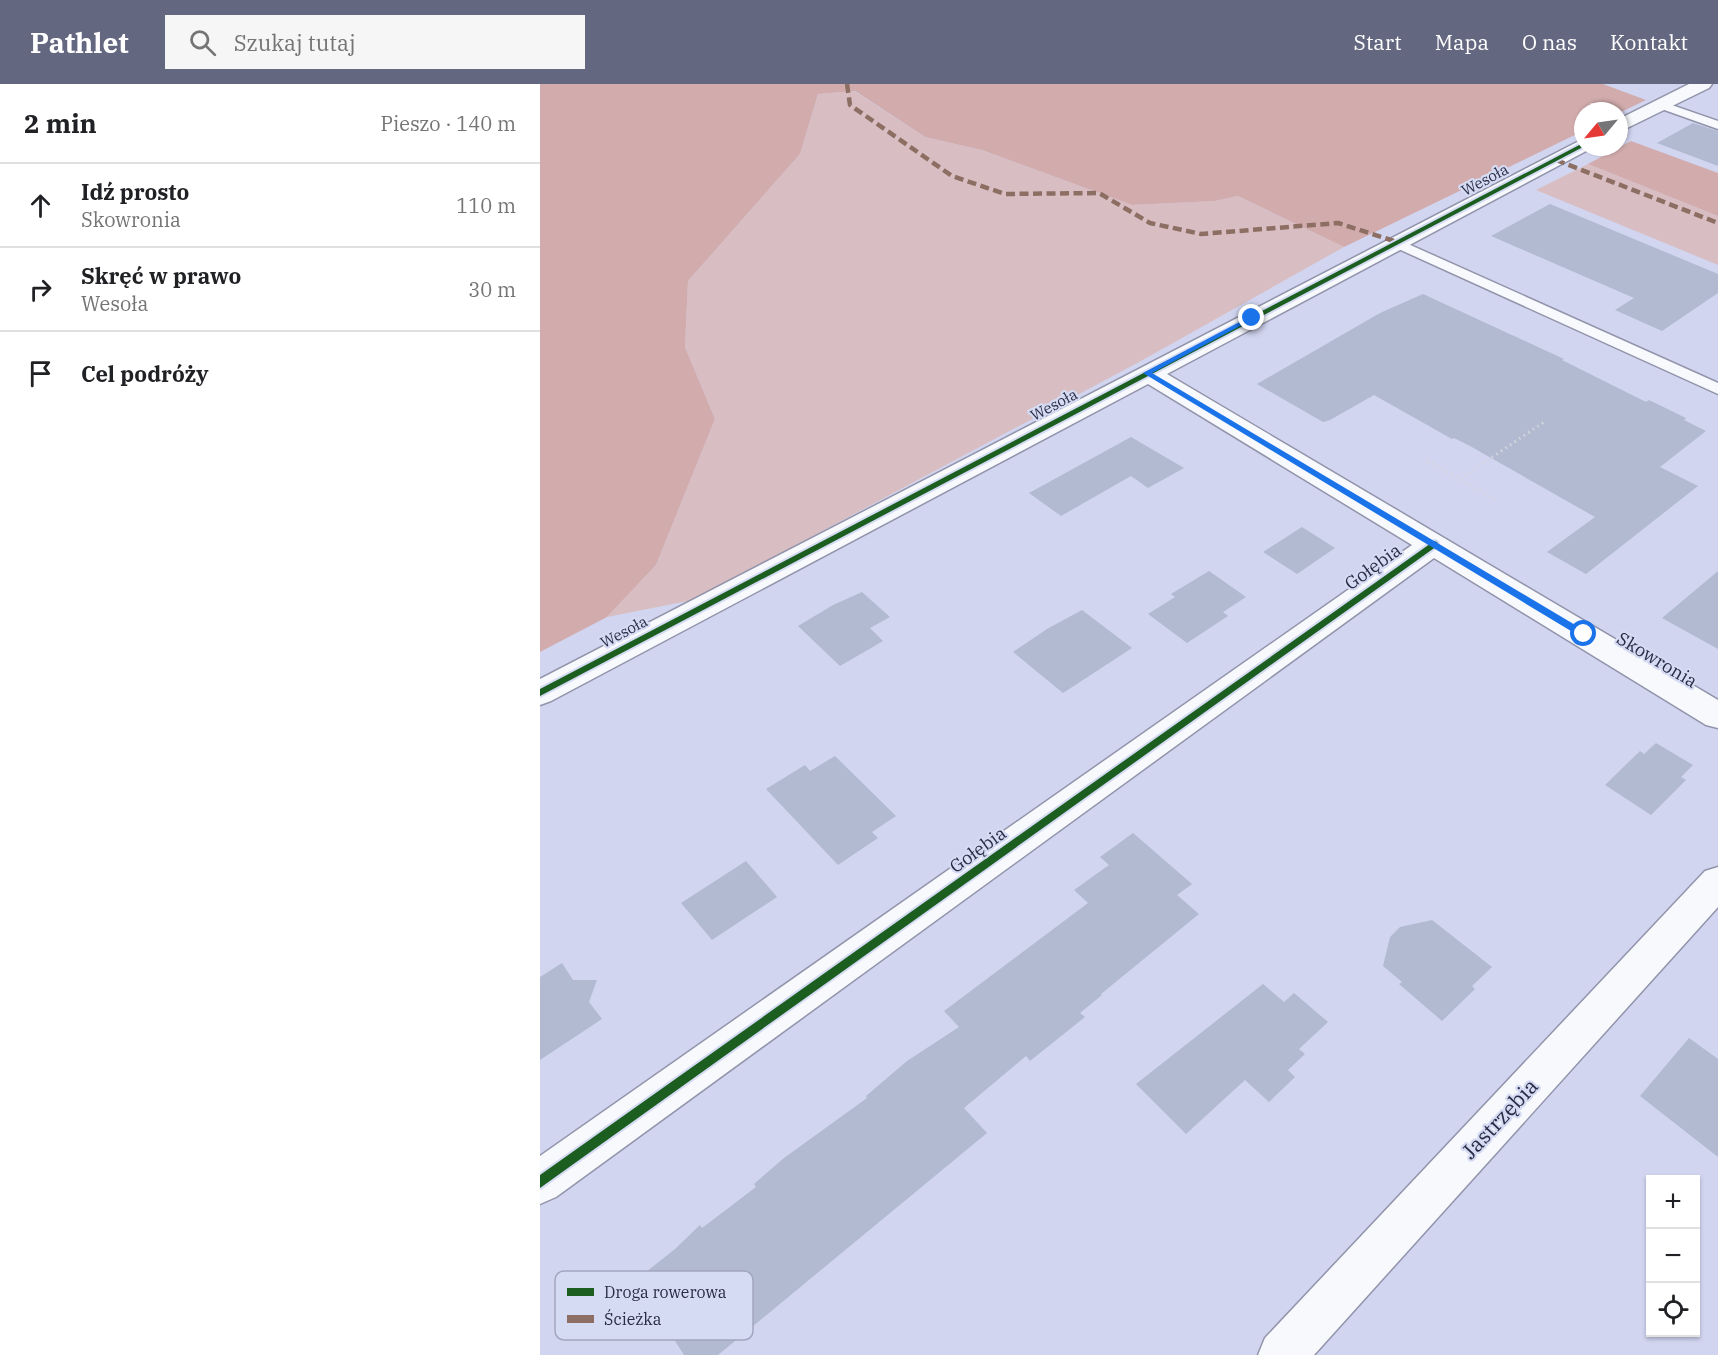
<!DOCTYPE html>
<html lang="pl">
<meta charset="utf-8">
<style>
body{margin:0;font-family:"IBM Plex Serif",serif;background:#f6f6f6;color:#202124}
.controls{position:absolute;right:18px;bottom:18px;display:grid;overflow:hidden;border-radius:0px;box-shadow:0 2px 4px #0004}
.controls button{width:54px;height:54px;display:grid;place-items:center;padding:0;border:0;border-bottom:2px solid #e0e0e0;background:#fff;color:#202124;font:30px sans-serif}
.compass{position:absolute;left:1034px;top:18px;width:54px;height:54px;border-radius:50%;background:#fff;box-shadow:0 2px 4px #0004;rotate:241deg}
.stop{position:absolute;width:18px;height:18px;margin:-14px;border:4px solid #1a73e8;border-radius:50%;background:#fff}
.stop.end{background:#1a73e8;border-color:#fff;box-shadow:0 2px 6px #0008}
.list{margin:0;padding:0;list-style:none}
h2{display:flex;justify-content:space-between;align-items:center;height:78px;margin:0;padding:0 24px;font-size:26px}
h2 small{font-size:20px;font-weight:400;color:#757577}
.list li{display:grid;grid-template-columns:39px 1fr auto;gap:18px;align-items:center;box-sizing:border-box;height:84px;padding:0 24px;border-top:2px solid #e0e0e0}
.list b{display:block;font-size:22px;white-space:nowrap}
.list p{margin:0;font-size:20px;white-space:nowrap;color:#757577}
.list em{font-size:20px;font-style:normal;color:#757577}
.icon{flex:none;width:33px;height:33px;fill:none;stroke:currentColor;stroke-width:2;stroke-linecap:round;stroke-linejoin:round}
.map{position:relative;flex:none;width:1178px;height:1271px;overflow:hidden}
header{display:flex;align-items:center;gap:36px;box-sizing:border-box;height:84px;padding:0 30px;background:#646780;color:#fff}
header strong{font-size:28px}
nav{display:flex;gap:33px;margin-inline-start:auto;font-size:21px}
.search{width:420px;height:54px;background:#f6f6f6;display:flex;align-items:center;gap:15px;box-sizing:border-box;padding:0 21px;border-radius:0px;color:#757577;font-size:22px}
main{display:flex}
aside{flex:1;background:#fff}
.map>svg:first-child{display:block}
.green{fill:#d8bec2}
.forest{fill:#d2acad}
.building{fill:#b1bad1}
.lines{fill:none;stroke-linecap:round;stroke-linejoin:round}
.service-casing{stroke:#9194aa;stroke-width:3}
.minor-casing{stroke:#9194aa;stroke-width:3}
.path{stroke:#d4d6de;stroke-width:3;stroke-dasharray:1.5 4;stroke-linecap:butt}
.service{fill:#f8f9fd;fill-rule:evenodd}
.minor{fill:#f8f9fd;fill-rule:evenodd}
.quiet{stroke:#8d6e63;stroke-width:4.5;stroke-dasharray:9 4.5;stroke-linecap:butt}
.cycleway-casing{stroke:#d6dbf4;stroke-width:4}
.cycleway{fill:#1b5e20;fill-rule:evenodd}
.route{fill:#1a73e8}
.labels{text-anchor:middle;stroke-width:4.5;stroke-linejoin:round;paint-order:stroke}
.far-street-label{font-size:15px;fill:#292c44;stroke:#d6dbf4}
.street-label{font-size:18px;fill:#292c44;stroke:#d6dbf4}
.near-street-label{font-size:21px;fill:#292c44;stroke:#d6dbf4}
.key{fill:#d6dbf4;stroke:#a2a6bf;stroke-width:1.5}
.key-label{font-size:16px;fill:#292c44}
</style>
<header>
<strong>Pathlet</strong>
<div class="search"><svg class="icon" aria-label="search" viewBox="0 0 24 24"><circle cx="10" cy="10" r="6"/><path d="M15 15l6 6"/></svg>Szukaj tutaj</div>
<nav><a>Start</a><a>Mapa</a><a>O nas</a><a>Kontakt</a></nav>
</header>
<main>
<aside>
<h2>2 min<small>Pieszo · 140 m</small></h2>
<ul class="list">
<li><svg class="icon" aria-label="ahead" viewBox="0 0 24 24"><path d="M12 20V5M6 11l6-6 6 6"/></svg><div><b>Idź prosto</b><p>Skowronia</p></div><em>110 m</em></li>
<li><svg class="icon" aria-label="right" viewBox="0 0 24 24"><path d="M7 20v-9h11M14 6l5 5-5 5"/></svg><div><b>Skręć w prawo</b><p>Wesoła</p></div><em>30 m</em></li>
<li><svg class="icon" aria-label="arrive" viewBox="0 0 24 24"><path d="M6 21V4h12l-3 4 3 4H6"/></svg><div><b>Cel podróży</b></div></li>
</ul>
</aside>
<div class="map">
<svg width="1178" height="1271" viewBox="0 0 1178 1271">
<rect width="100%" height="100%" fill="#d1d5f0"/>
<path class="green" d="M 314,7 L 385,53 L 442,66 L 592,121 L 675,117 L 698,112 L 804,163 L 601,277 L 153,516 L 67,533 L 116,481 L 175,335 L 145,263 L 148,197 L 260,70 L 278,10 Z
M 1048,80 L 1178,132 L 1178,181 L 996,106 Z"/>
<path class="forest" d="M 0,0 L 1063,0 L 1106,16 L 1079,29 L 1079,27 L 1043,27 L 1043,47 L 804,163 L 698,112 L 675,117 L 592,121 L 442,66 L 385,53 L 315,7 L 278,10 L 260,70 L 148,197 L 145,263 L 175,335 L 116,481 L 67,533 L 0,568 Z
M 1091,57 L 1178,89 L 1178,132 L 1048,80 Z"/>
<path class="building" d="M 1153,39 L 1178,47 L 1178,82 L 1117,59 Z
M 1010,120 L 1178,190 L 1178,209 L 1122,247 L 1075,226 L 1094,214 L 951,152 Z
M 883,210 L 1024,275 L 1022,276 L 1106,318 L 1109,316 L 1146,334 L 1144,336 L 1166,347 L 1120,383 L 1158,402 L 1046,490 L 1007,468 L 1055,433 L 930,362 L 914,354 L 912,355 L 834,311 L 790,336 L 783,338 L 717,300 L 840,229 Z
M 591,353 L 644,384 L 608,404 L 591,392 L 521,432 L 489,409 Z
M 762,443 L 795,464 L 757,490 L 723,468 Z
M 669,487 L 706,513 L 683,528 L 688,532 L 647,559 L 608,530 L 635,513 L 631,510 Z
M 1178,487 L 1178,565 L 1122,534 Z
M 322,508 L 350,533 L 330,544 L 343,557 L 300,582 L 258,542 L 293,521 Z
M 542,526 L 592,564 L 523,609 L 473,568 L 507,545 Z
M 1116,659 L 1153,681 L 1141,693 L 1146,696 L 1111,731 L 1065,701 L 1100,667 L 1104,670 Z
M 295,672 L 356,732 L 332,748 L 338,754 L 298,781 L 226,705 L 265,681 L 270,687 Z
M 593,749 L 652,800 L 637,811 L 659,830 L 561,910 L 562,911 L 540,929 L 545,933 L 490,977 L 486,972 L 424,1024 L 447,1049 L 178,1271 L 144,1271 L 96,1196 L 135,1165 L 160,1141 L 162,1144 L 216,1103 L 214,1100 L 244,1074 L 327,1014 L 326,1012 L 367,977 L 419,943 L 404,927 L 548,819 L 534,806 L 569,781 L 560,773 Z
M 206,777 L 237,813 L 172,856 L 141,819 Z
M 892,836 L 952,883 L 932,902 L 935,905 L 902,937 L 859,900 L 862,898 L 843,882 L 850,853 L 860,843 Z
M 22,879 L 33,896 L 57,896 L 49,918 L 62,935 L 0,976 L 0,893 Z
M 723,900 L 744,918 L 754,909 L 788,938 L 759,965 L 765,970 L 748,986 L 755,993 L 729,1018 L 705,996 L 646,1050 L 596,1000 Z
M 1149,954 L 1178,975 L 1178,1073 L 1100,1012 Z"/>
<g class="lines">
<g class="service-casing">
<path id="service" d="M 1120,17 L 1178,37 L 1178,45 L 1116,23 L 1116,19 Z
M 857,155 L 1178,299 L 1178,310 L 852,162 L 850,159 L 852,156 Z"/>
</g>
<g class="minor-casing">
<path id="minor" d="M 1149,0 L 1172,0 L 1169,4 L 1079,48 L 1079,35 Z
M 1043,55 L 1043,63 L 1051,63 L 1050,65 L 627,290 L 1178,616 L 1178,644 L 1166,641 L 894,474 L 16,1113 L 0,1120 L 0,1072 L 872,461 L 608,300 L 11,617 L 0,621 L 0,595 Z
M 1178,783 L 1178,823 L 774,1271 L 718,1271 L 725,1254 L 1165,787 Z"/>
</g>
<path class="path" d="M 887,377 L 955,415
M 920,395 L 1004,338"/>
<use href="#service" class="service"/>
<use href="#minor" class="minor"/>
<path class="quiet" d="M 307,0 L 310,21 L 412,92 L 465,110 L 559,109 L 610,139 L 661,150 L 798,139 L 857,158
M 1016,76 L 1178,139"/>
<g class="cycleway-casing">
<path id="cycleway" d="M 1043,59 L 1043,63 L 0,612 L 0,605 Z
M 894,457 L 897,458 L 898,460 L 897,462 L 0,1104 L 0,1091 Z"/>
</g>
<use href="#cycleway" class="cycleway"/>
</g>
<path class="route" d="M 709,233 L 715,234 L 612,289 L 1047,548 L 1047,553 L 1041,553 L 603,289 Z"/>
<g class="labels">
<g class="far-street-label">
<text transform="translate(945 96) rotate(-28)" y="5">Wesoła</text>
<text transform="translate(514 321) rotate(-28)" y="5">Wesoła</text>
<text transform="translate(84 548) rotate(-28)" y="5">Wesoła</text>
</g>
<g class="street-label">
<text transform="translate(833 483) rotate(-36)" y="6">Gołębia</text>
<text transform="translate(1117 576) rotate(31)" y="6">Skowronia</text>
<text transform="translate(438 766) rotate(-36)" y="6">Gołębia</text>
</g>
<g class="near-street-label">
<text transform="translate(960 1035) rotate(-47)" y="7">Jastrzębia</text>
</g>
</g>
<rect x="15" y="1187" width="198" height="69" rx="9" class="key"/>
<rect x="27" y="1204" width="27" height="8" fill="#1b5e20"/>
<rect x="27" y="1231" width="27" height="8" fill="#8d6e63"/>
<g class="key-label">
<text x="64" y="1214">Droga rowerowa</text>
<text x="64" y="1241">Ścieżka</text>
</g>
</svg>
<div class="controls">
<button>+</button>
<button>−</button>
<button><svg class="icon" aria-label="locate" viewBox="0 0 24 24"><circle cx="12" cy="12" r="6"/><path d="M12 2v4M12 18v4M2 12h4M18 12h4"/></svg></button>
</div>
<svg class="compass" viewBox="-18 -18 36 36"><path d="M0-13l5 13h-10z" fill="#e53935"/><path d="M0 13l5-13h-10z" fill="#757577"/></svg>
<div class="stop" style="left:1044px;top:550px"></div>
<div class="stop end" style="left:712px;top:234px"></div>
</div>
</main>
